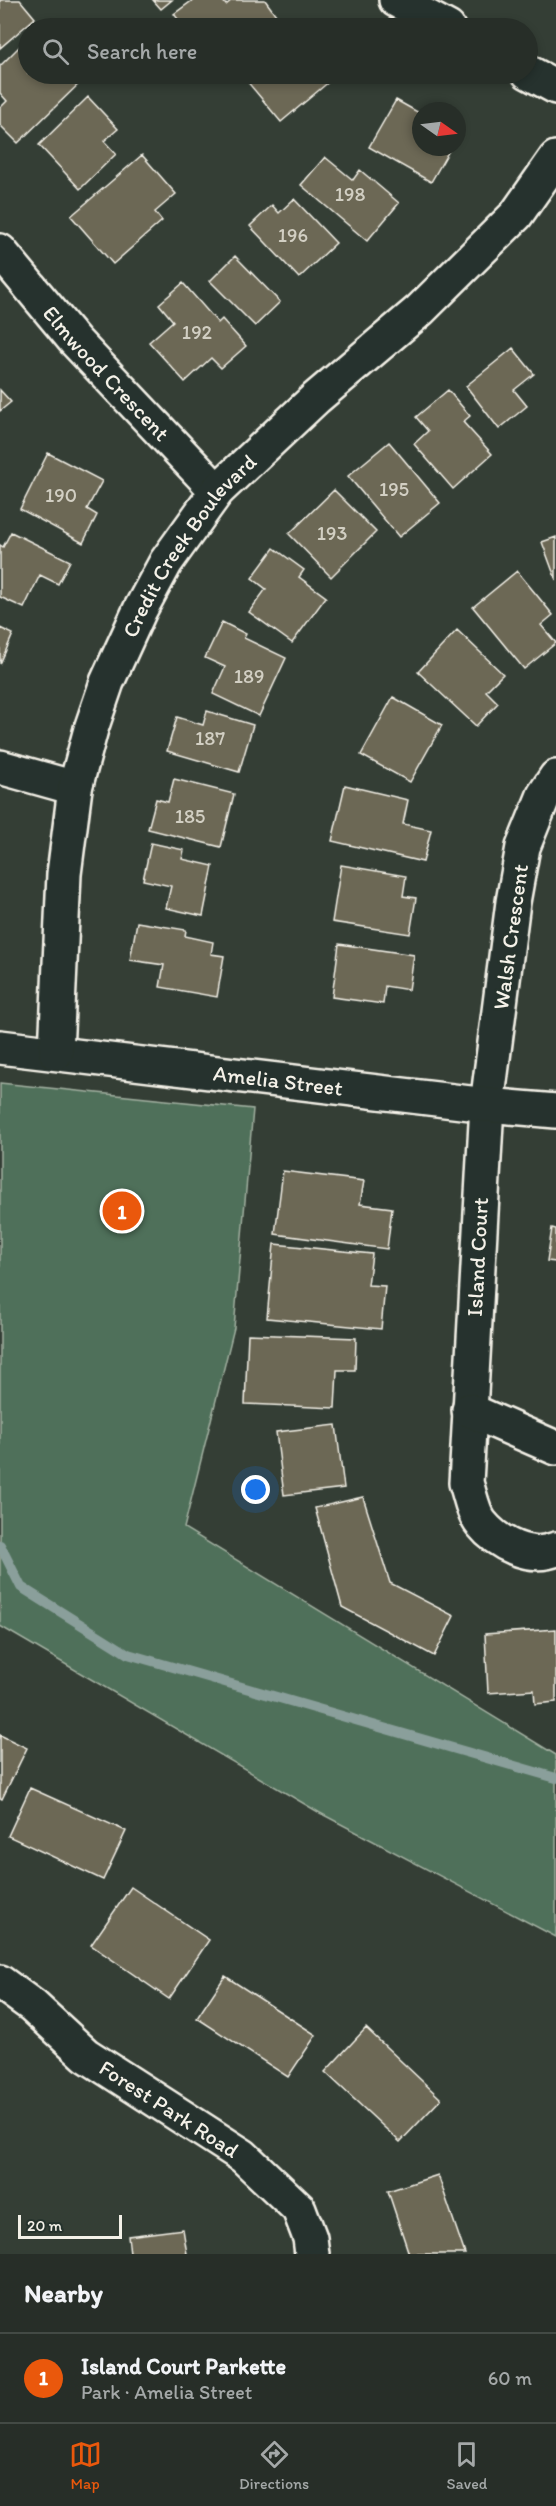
<!DOCTYPE html>
<meta charset="utf-8">
<style>
body{margin:0;font-family:Itim,sans-serif;background:#2f3630;color:#f1f3f6}
.compass{position:absolute;left:412px;top:102px;width:54px;height:54px;border-radius:50%;background:#272e28;box-shadow:0 3px 9px #0003;rotate:104deg}
.scale{position:absolute;left:18px;bottom:15px;width:104px;box-sizing:border-box;padding-left:6px;border:3px solid #f4f1e8;border-top:0;font-size:16px;line-height:21px;white-space:nowrap;color:#f4f1e8;-webkit-text-stroke:4px #26332d;paint-order:stroke}
.you{position:absolute;left:256px;top:1490px;width:21px;height:21px;margin:-15px;border:4px solid #fff;border-radius:50%;background:#1a73e8;box-shadow:0 0 0 9px #1a73e833}
.badge{display:grid;place-items:center;width:39px;height:39px;border-radius:50%;background:#ea580c;color:#fff;font-size:20px;font-weight:700}
.pin{position:absolute;translate:-50% -50%;border:3px solid #fff;box-shadow:0 2px 6px #0006}
.list{margin:0;padding:0;list-style:none}
h2{display:flex;justify-content:space-between;align-items:center;height:78px;margin:0;padding:0 24px;font-size:26px}
h2 small{font-size:20px;font-weight:400;color:#a4a8a8}
.list li{display:grid;grid-template-columns:39px 1fr auto;gap:18px;align-items:center;box-sizing:border-box;height:90px;padding:0 24px;border-top:2px solid #434a45}
.list b{display:block;font-size:22px;white-space:nowrap}
.list p{margin:0;font-size:20px;white-space:nowrap;color:#a4a8a8}
.list em{font-size:20px;font-style:normal;color:#a4a8a8}
.icon{flex:none;width:33px;height:33px;fill:none;stroke:currentColor;stroke-width:2;stroke-linecap:round;stroke-linejoin:round}
.map{position:relative;flex:none;width:556px;height:2254px;overflow:hidden}
.search{position:absolute;background:#272e28;box-shadow:0 3px 9px #0003;left:18px;right:18px;top:18px;height:66px;display:flex;align-items:center;gap:15px;box-sizing:border-box;padding:0 21px;border-radius:33px;color:#a4a8a8;font-size:22px}
.sheet{height:168px;background:#272e28}
nav{display:flex;justify-content:space-around;align-items:center;box-sizing:border-box;height:84px;border-top:2px solid #434a45;background:#272e28;font-size:16px;color:#a4a8a8}
nav a{display:grid;justify-items:center;gap:3px}
nav .on{color:#ea580c}
.map>svg:first-child{display:block}
.green{fill:#50705a;stroke:#a2b0a1;stroke-width:1.5}
.lines{fill:none;stroke-linecap:round;stroke-linejoin:round}
.stream{stroke:#8a9f9b;stroke-width:10}
.building{fill:#6c6855;stroke:#f4f1e8;stroke-width:1.5}
.minor-casing{stroke:#f4f1e8;stroke-width:38}
.minor{stroke:#26332d;stroke-width:33}
.labels{text-anchor:middle;stroke-width:5;stroke-linejoin:round;paint-order:stroke}
.number-label{font-size:20px;fill:#d2cfc3}
.street-label{font-size:22px;fill:#f4f1e8;stroke:#26332d}
</style>
<div class="map">
<svg width="556" height="2254" viewBox="0 0 556 2254">
<rect width="100%" height="100%" fill="#343e35"/>
<filter id="ink" filterUnits="userSpaceOnUse"><feTurbulence type="fractalNoise" baseFrequency=".0167" numOctaves="2"/><feDisplacementMap in="SourceGraphic" scale="12" xChannelSelector="R" yChannelSelector="G"/><feConvolveMatrix kernelMatrix="1 2 1 2 8 2 1 2 1" color-interpolation-filters="sRGB"/></filter>
<g filter="url(#ink)">
<path class="green" d="M 0,1083 L 253,1109 L 234,1328 L 184,1528 L 556,1755 L 556,1937 L 320,1813 L 0,1626 Z"/>
<g class="lines">
<path class="stream" d="M 0,1545 L 21,1587 L 128,1654 L 556,1778"/>
</g>
<path class="building" d="M 0,0 L 20,0 L 35,18 L 0,48 Z
M 153,0 L 172,0 L 161,9 Z
M 193,0 L 222,0 L 226,5 L 232,0 L 265,0 L 276,15 L 258,28 L 185,28 L 174,14 Z
M 28,38 L 28,74 L 89,74 L 18,143 L 0,125 L 0,108 L 7,101 L 0,93 L 0,66 Z
M 241,74 L 336,74 L 337,75 L 281,122 Z
M 88,97 L 118,129 L 104,141 L 116,154 L 80,189 L 39,145 Z
M 396,100 L 421,114 L 421,147 L 451,147 L 431,182 L 369,147 Z
M 142,155 L 176,194 L 155,212 L 162,221 L 113,264 L 71,216 Z
M 325,157 L 353,180 L 360,170 L 399,203 L 367,241 L 301,185 Z
M 294,199 L 336,243 L 299,278 L 250,226 L 272,205 L 279,213 Z
M 235,256 L 280,302 L 255,326 L 210,281 Z
M 183,283 L 218,323 L 222,319 L 246,346 L 221,368 L 211,358 L 185,382 L 149,342 L 173,321 L 159,304 Z
M 513,348 L 534,374 L 514,390 L 527,406 L 499,429 L 466,386 Z
M 0,390 L 11,402 L 0,411 Z
M 448,390 L 470,416 L 463,422 L 492,454 L 453,489 L 414,444 L 428,431 L 416,417 Z
M 389,442 L 440,503 L 399,537 L 348,476 Z
M 48,453 L 102,481 L 87,509 L 97,515 L 83,543 L 20,509 Z
M 334,490 L 376,532 L 331,577 L 289,534 Z
M 11,532 L 70,561 L 58,584 L 40,575 L 24,608 L 0,597 L 0,545 L 3,547 Z
M 556,537 L 556,580 L 542,542 Z
M 274,548 L 304,570 L 299,577 L 326,597 L 292,643 L 249,612 L 266,589 L 252,578 Z
M 517,571 L 553,615 L 541,625 L 556,643 L 524,669 L 473,607 Z
M 222,622 L 246,634 L 244,638 L 286,658 L 259,716 L 213,694 L 225,667 L 205,658 Z
M 0,628 L 13,634 L 0,664 Z
M 457,630 L 503,674 L 486,691 L 498,703 L 476,726 L 418,672 Z
M 393,697 L 442,725 L 410,782 L 361,755 Z
M 207,711 L 253,725 L 239,772 L 167,751 L 177,717 L 203,725 Z
M 174,779 L 234,794 L 221,847 L 148,829 L 156,799 L 168,802 Z
M 345,785 L 408,800 L 403,824 L 431,830 L 423,862 L 332,841 Z
M 151,843 L 184,850 L 182,859 L 213,866 L 203,916 L 166,908 L 171,886 L 143,880 Z
M 341,865 L 406,876 L 403,896 L 416,898 L 410,934 L 332,922 Z
M 137,922 L 186,930 L 185,936 L 213,942 L 211,954 L 224,956 L 217,997 L 160,987 L 164,965 L 130,960 Z
M 339,944 L 414,955 L 409,990 L 385,986 L 383,1004 L 332,997 Z
M 283,1171 L 364,1181 L 360,1204 L 392,1208 L 387,1249 L 275,1234 Z
M 552,1228 L 556,1229 L 556,1262 L 547,1261 Z
M 274,1244 L 372,1254 L 368,1285 L 385,1286 L 381,1329 L 267,1318 Z
M 248,1334 L 356,1338 L 355,1370 L 337,1370 L 335,1408 L 245,1404 Z
M 336,1425 L 344,1488 L 284,1495 L 276,1432 Z
M 363,1497 L 390,1583 L 454,1616 L 434,1656 L 342,1607 L 315,1508 Z
M 556,1629 L 556,1702 L 535,1704 L 534,1690 L 488,1693 L 485,1634 Z
M 0,1735 L 27,1748 L 2,1799 L 0,1798 Z
M 30,1788 L 126,1831 L 103,1880 L 8,1836 Z
M 131,1887 L 209,1940 L 169,1999 L 91,1945 Z
M 225,1976 L 316,2035 L 288,2077 L 197,2018 Z
M 366,2028 L 441,2099 L 400,2142 L 325,2072 Z
M 438,2175 L 465,2254 L 409,2254 L 388,2191 Z
M 183,2229 L 187,2254 L 130,2254 L 128,2236 Z"/>
<g class="lines">
<g class="minor-casing">
<g id="minor">
<path d="M 396,0 L 448,28"/>
<path d="M 528,72 L 556,87"/>
<path id="s1" d="M 0,251 L 75,341 L 217,491"/>
<path d="M 0,767 L 75,788"/>
<path d="M 556,777 L 544,795 L 523,847 L 513,902 L 487,1105 L 466,1483 C 470,1494 473,1513 481,1523 C 498,1544 530,1560 556,1549"/>
<path id="s2" d="M 0,1047 L 487,1105 L 556,1111"/>
<path id="s3" d="M 56,1053 L 64,874 L 75,788 L 91,729 L 107,682 L 140,610 L 166,562 L 217,491 L 316,398 L 420,310 L 516,215 L 556,158"/>
<path d="M 469,1410 L 556,1448"/>
<path id="s4" d="M 0,1982 L 33,2006 L 86,2055 L 243,2156 L 299,2209 L 310,2238 L 312,2254"/>
</g>
</g>
<use href="#minor" class="minor"/>
</g>
</g>
<g class="labels">
<g class="number-label">
<text x="350" y="201">198</text>
<text x="293" y="242">196</text>
<text x="197" y="339">192</text>
<text x="394" y="496">195</text>
<text x="61" y="502">190</text>
<text x="332" y="540">193</text>
<text x="249" y="683">189</text>
<text x="210" y="745">187</text>
<text x="190" y="823">185</text>
</g>
<g class="street-label">
<text dy="8" stroke="none"><textPath href="#s1" startOffset="162">Elmwood Crescent</textPath></text>
<text dy="8" stroke="none"><textPath href="#s3" startOffset="537">Credit Creek Boulevard</textPath></text>
<text transform="translate(510 937) rotate(-82)" y="8">Walsh Crescent</text>
<text dy="8" stroke="none"><textPath href="#s2" startOffset="280">Amelia Street</textPath></text>
<text transform="translate(477 1257) rotate(-87)" y="8">Island Court</text>
<text dy="8" stroke="none"><textPath href="#s4" startOffset="212">Forest Park Road</textPath></text>
</g>
</g>
</svg>
<svg class="compass" viewBox="-18 -18 36 36"><path d="M0-13l5 13h-10z" fill="#e53935"/><path d="M0 13l5-13h-10z" fill="#a4a8a8"/></svg>
<div class="scale">20 m</div>
<div class="you"></div>
<div class="pin badge" style="left:122px;top:1211px">1</div>
<div class="search"><svg class="icon" aria-label="search" viewBox="0 0 24 24"><circle cx="10" cy="10" r="6"/><path d="M15 15l6 6"/></svg>Search here</div>
</div>
<section class="sheet">
<h2>Nearby<small></small></h2>
<ul class="list">
<li><span class="badge">1</span><div><b>Island Court Parkette</b><p>Park · Amelia Street</p></div><em>60 m</em></li>
</ul>
</section>
<nav>
<a class="on"><svg class="icon" aria-label="map" viewBox="0 0 24 24"><path d="M3 6l6-2 6 2 6-2v14l-6 2-6-2-6 2zM9 4v14M15 6v14"/></svg>Map</a>
<a><svg class="icon" aria-label="directions" viewBox="0 0 24 24"><path d="M12 3l9 9-9 9-9-9zM9 14v-3h6M13 9l2 2-2 2"/></svg>Directions</a>
<a><svg class="icon" aria-label="saved" viewBox="0 0 24 24"><path d="M7 4h10v16l-5-4-5 4z"/></svg>Saved</a>
</nav>
